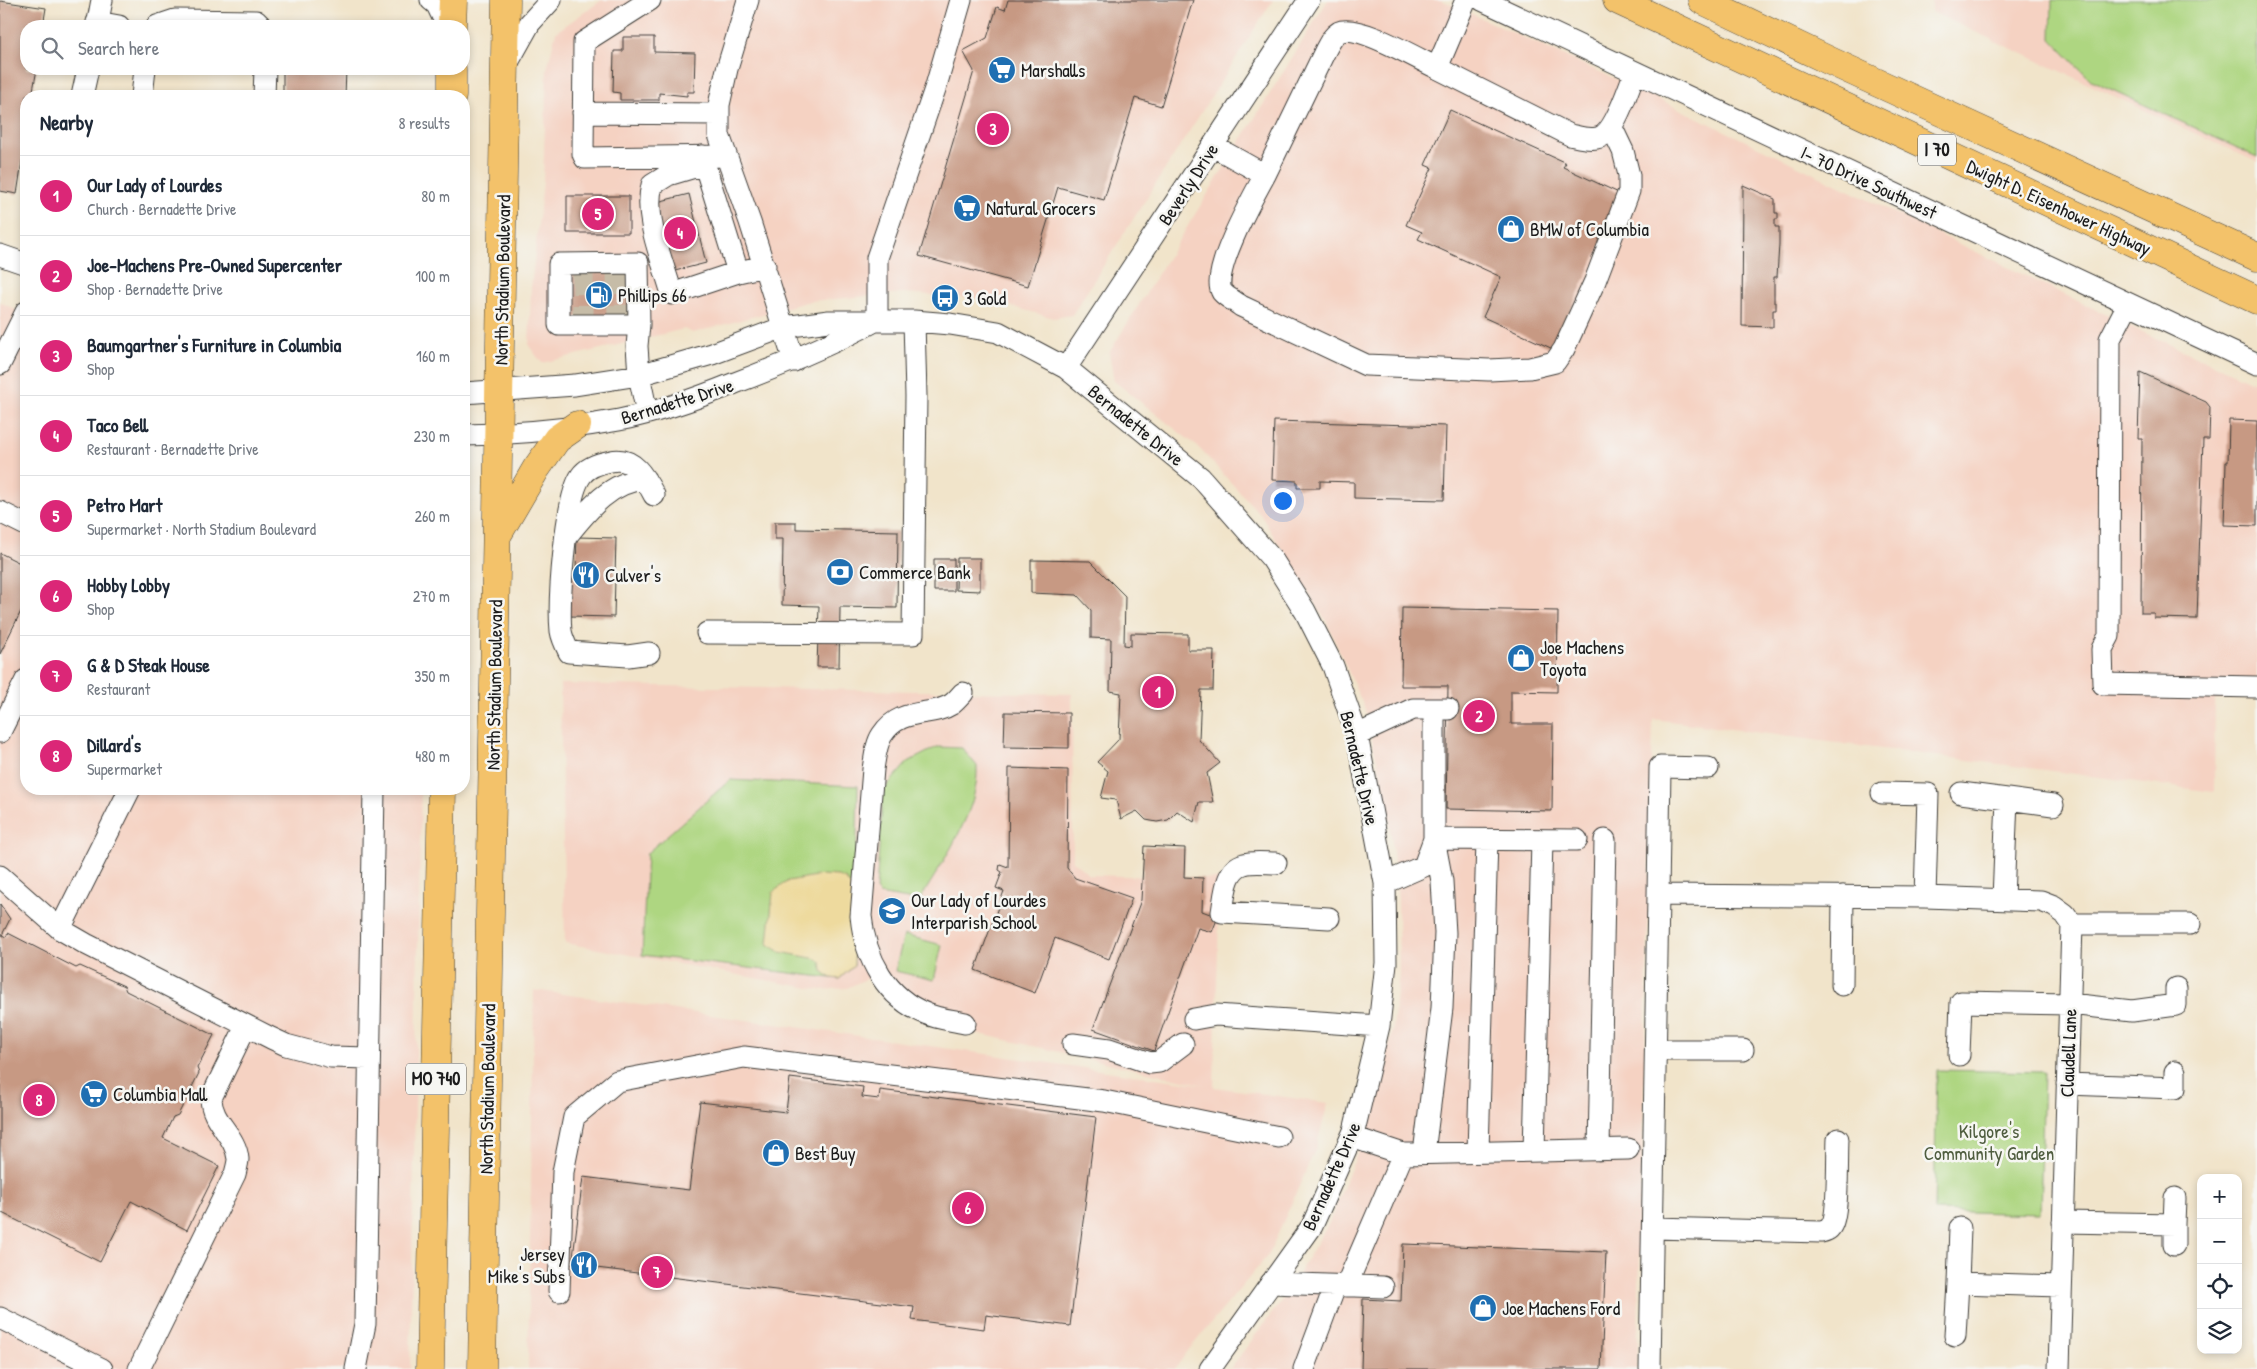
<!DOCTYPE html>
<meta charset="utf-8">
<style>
body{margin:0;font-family:"Patrick Hand",sans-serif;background:#f6f6f7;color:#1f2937}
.controls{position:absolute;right:15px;bottom:15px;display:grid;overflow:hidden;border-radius:10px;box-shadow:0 2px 8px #0003}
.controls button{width:45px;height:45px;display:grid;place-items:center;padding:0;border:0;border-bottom:1px solid #e0e1e3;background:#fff;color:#1f2937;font:25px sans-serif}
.you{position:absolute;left:1282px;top:500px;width:18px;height:18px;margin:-12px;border:4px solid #fff;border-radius:50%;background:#1a73e8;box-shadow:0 0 0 8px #1a73e833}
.badge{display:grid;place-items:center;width:32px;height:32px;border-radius:50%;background:#db2777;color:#fff;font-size:16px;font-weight:700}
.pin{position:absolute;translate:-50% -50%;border:2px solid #fff;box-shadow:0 1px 5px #0006}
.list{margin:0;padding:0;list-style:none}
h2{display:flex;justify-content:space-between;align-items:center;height:65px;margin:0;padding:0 20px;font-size:21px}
h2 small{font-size:16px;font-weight:400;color:#747a83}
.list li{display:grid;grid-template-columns:32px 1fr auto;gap:15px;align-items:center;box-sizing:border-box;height:80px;padding:0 20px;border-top:1px solid #e0e1e3}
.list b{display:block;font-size:19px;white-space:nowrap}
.list p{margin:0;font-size:16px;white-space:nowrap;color:#747a83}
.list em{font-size:16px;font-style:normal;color:#747a83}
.icon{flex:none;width:28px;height:28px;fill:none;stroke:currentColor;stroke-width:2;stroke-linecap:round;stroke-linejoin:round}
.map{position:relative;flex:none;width:2257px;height:1369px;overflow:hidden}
.search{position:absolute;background:#fff;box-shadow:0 2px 8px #0003;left:20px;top:20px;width:450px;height:55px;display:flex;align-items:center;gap:12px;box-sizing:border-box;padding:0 18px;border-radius:20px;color:#747a83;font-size:19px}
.panel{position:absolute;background:#fff;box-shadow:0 2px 8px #0003;left:20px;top:90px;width:450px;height:705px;border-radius:20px}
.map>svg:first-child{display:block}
.built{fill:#f5d2c2}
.green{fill:#aed681;stroke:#65794e}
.sand{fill:#eeda9e;stroke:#857b5d}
.building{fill:#c79983}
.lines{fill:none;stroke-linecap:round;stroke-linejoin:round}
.minor-tunnel{stroke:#c6bca7;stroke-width:21;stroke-dasharray:21 11;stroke-linecap:butt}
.minor-casing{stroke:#3c3a36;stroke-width:23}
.major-casing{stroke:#3c3a36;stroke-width:29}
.highway-casing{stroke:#3c3a36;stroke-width:29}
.minor{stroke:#fff;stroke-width:21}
.major{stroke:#f3c26a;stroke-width:28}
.highway{stroke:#f3c26a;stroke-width:28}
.labels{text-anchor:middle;stroke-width:5;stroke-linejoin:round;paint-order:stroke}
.shield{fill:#f6f6f2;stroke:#5d5d5c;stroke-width:1}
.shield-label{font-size:18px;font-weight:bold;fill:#1c1c1c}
.poi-label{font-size:19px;fill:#1c1c1c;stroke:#f6f6f2;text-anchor:start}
.street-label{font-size:19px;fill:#1c1c1c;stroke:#f6f6f2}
.park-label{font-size:19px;fill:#4f5d3f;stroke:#f6f6f2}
</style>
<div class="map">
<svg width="2257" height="1369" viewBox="0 0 2257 1369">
<rect width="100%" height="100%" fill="#f6f6f2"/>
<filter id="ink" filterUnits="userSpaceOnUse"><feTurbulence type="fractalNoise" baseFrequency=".02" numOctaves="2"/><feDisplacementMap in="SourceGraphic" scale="10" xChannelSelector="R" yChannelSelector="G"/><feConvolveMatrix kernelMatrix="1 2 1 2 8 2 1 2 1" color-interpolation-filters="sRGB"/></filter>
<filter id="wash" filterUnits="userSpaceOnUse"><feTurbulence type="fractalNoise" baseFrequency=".0096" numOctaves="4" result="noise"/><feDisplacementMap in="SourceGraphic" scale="20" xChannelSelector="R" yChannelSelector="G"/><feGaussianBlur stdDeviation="1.12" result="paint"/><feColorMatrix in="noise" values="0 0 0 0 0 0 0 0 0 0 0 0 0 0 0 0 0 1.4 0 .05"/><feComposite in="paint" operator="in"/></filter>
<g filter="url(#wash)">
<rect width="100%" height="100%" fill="#f1e4ca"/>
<path class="built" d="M 602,0 L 1273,0 L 1072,315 L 1054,318 L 984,299 L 905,293 L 810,301 L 693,333 L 684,329 L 542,363 L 529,346 L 531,288 L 543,182 L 547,69 L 556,32 Z
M 1328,0 L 1441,0 L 1644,92 L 2138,330 L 2257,384 L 2257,699 L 2215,699 L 2214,792 L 1653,719 L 1637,1369 L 1230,1369 L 1285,1296 L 1329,1223 L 1369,1124 L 1393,1029 L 1399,974 L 1398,899 L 1388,807 L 1365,709 L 1327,623 L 1260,514 L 1198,447 L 1114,381 L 1109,353 Z
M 1932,0 L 2257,0 L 2257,162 L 1932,12 Z
M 0,302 L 26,315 L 26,789 L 421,789 L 410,1369 L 0,1369 Z
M 560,684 L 1072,694 L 1073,861 L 1089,875 L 1220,879 L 1214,1087 L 1328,1103 L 1316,1148 L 1269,1254 L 1187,1352 L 1175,1369 L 528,1369 L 534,990 L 1205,1085 L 931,1023 L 870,977 L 847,988 L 820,990 L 565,943 Z"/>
<path class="green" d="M 2052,0 L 2257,0 L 2257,157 L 2091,80 L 2051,39 Z
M 937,747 L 962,748 L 977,766 C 977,774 977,782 975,790 C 969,823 937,872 919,901 L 879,894 L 876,890 L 883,793 L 885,788 L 908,762 Z
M 730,780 L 858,786 L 854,966 L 839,979 L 642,955 L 647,853 Z
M 904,935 L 942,945 L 934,980 L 895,971 Z
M 1937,1070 L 2044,1072 L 2040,1214 L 1934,1211 Z"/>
<path class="sand" d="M 821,875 L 838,876 L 846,879 L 849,884 L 856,889 L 854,966 L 839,979 L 831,978 L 822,971 L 821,962 L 817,959 L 780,952 L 768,944 L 773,892 L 788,881 Z"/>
<g id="blocks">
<path class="building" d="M 1008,0 L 1193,0 L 1161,106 L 1135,98 L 1104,200 L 1058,187 L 1028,286 L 919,256 L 974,71 L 963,51 L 987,38 L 997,7 L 1005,10 Z
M 0,1 L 46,8 L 43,26 L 26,26 L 26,69 L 37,69 L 32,96 L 26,96 L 26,136 L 17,194 L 0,191 Z
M 623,37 L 654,37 L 654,52 L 695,53 L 694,92 L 687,92 L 687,96 L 659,93 L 659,100 L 620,100 L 620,93 L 613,92 L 614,51 L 623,51 Z
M 283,69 L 346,69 L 345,96 L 283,96 Z
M 1450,110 L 1566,163 L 1563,167 L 1623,195 L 1553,349 L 1483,317 L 1501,277 L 1418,239 L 1422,232 L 1406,225 L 1432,168 L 1425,165 Z
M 1743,185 L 1775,199 L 1775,213 L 1778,213 L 1778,219 L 1775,219 L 1775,227 L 1779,227 L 1779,244 L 1777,277 L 1774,277 L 1774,303 L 1776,303 L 1776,310 L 1773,310 L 1773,327 L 1742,326 Z
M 689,194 L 706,263 L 671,272 L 653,203 Z
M 567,196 L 629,196 L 629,233 L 567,233 Z
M 566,273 L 632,273 L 632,317 L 566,317 Z
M 2140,372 L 2206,402 L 2210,407 L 2209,439 L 2203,439 L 2197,619 L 2154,618 L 2154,613 L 2141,613 L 2142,438 L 2138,438 Z
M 2229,420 L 2257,421 L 2257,526 L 2224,525 L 2226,462 L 2228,462 Z
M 1274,421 L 1446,426 L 1444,500 L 1354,498 L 1354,482 L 1320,481 L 1320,488 L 1297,488 L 1297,481 L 1272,480 Z
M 775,522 L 796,522 L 796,529 L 898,531 L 897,608 L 840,607 L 839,667 L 817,667 L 819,606 L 782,605 L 783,539 L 775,539 Z
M 577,537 L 616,538 L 614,617 L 569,616 L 557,569 L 576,570 Z
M 0,553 L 26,566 L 26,601 L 0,654 Z
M 957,558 L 980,558 L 980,591 L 956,590 Z
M 934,559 L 954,559 L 954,591 L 934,591 Z
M 1031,560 L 1090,561 L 1125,596 L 1124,645 L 1131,646 L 1131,633 L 1188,634 L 1188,650 L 1214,650 L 1213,690 L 1201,690 L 1199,740 L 1220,763 L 1207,773 L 1213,802 L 1199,802 L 1194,822 L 1177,811 L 1168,820 L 1157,822 L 1146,820 L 1137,811 L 1121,819 L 1116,800 L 1101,798 L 1108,771 L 1097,762 L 1119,739 L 1121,693 L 1110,691 L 1111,639 L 1091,638 L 1091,610 L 1077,595 L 1031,593 Z
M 1402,608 L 1558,611 L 1557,692 L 1511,691 L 1511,724 L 1553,724 L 1552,811 L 1446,809 L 1448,686 L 1401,686 Z
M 1005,712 L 1069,713 L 1069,748 L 1004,747 Z
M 1009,768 L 1068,770 L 1067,868 L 1075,878 L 1132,898 L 1109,959 L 1055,938 L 1035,993 L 975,970 L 1004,891 L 996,888 L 1002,872 L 999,870 L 1000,864 L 1008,867 Z
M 1144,846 L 1185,848 L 1184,877 L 1203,878 L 1202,911 L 1218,917 L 1212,932 L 1198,928 L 1154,1051 L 1093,1029 L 1141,900 Z
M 0,904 L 10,919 L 2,935 L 6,937 L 8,933 L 76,968 L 80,966 L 124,986 L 126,991 L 214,1035 L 197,1068 L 199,1073 L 178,1115 L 173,1117 L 163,1138 L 219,1166 L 187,1230 L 131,1201 L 100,1262 L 0,1212 Z
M 790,1078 L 863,1087 L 862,1097 L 879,1099 L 880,1090 L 1096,1117 L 1070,1326 L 986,1315 L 984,1329 L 912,1320 L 914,1307 L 572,1265 L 583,1177 L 689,1190 L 700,1102 L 786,1112 Z
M 1403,1244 L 1606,1252 L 1601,1369 L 1361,1369 L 1363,1299 L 1401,1301 Z"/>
</g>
</g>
<g filter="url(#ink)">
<use href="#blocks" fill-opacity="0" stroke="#3c3a36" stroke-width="1"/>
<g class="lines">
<path class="minor-tunnel" d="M 583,273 L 583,317
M 617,273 L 618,317"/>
<g class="minor-casing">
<path id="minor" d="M 431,0 L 437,5 L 447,26
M 650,0 L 584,42 L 583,154 L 585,158 L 726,156
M 748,0 L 727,69 L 719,105 L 719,135 L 750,222 L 794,361
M 1466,0 L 1437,68 L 1570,135 C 1579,137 1588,140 1597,138 C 1615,135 1628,88 1635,72
M 1482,0 L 2257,364
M 97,22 L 119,26
M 97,26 L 102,0
M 157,26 L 175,20 L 256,21 L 261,26
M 506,66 L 530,23 L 551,0
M 82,96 L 88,69
M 142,96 L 145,69
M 264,96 L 265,69
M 583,113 L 719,114
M 1213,146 L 1265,175 L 1325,51 C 1329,44 1332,36 1339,32 C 1357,23 1418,59 1437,68
M 702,156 L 738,272
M 705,164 L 668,175 L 652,185 C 643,218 663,261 672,294 L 738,272 L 765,266
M 1265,175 C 1254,195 1210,273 1222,292 C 1226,297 1236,302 1241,306 L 1366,365 L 1489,370 L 1530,368 L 1555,362 L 1564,349 L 1595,281 L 1629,191 L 1629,175 L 1623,151 L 1612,128
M 0,255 L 26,264
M 2128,304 L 2110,339 L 2109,636 L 2102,649 L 2103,684 L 2257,687
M 877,320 L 877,258 L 936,86 L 961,0
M 639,325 L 559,325 L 559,264 L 638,263 L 639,325 L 637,346 L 639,375 L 647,413
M 0,364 L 26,312
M 1066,368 L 1309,0
M 464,393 L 575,385 L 639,375 L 712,354 L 784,327 L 829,321 L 914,321 L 950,324 L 998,332 L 1066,368 L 1201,478 L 1272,559 L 1305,611 L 1333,666 L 1357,735 L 1385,883 L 1386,963 L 1379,1026 L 1354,1131 L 1312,1226 L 1210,1369
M 464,435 C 514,434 570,429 619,420 C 659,412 698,398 735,383 C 783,365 829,346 875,321
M 0,512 L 26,525
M 566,537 C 587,511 610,481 645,479
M 707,633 L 913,634 L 916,396 L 914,321
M 649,653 L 628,656 L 569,652 C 566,646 562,638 561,631 C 558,602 565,499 581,476 C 587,467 600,463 611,461 C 634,456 645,478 654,495
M 963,693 C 960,696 956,701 952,704 C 930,718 901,706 882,735 C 876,744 875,758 873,769 L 861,916 C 865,958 886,998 927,1014 C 938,1019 953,1020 965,1023
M 0,732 L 26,680
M 1357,735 L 1413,709 L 1448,709
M 1882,793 L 1928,794 L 1925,897
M 1961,793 L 2007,799 L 2003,899
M 2007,799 L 2053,805
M 1276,863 C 1267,863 1253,861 1244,864 C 1225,869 1225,896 1222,912 L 1329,918
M 0,876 L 60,929 L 86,944 L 271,1038 L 286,1045 L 331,1057 L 368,1058
M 1385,883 L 1424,866 L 1434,839 L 1577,840
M 1658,895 L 1660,767 L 1708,768
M 2072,924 L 2190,924
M 60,929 L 130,789
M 1842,985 L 1843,896
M 1194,1019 L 1216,1015 L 1379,1026
M 1073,1044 L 1109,1049 L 1150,1063 L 1159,1062 L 1183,1044
M 1656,1050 L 1743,1050
M 1959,1055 L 1961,1002 L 2070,1004 L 2132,1011 L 2176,1005 L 2176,988
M 2067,1084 L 2175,1088 L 2175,1072
M 1352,1137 L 1403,1154
M 1599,1150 L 1605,840
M 1534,1151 L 1542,840
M 1478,1152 L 1487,840
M 1424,1153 L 1442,1008 L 1445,933 L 1442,881 L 1434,839 L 1434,710
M 2063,1222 L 2174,1224 L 2175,1198
M 1653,1228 L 1821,1232 C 1825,1231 1829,1230 1831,1226 C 1839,1216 1837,1155 1838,1139
M 1960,1228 L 1958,1283 L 2061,1286
M 2174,1245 L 2174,1224
M 1271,1283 L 1383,1287
M 1346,1286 L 1403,1154 L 1628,1149
M 559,1291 L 563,1172 L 574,1117 L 617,1081 L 744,1057 L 1104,1101 L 1279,1137
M 0,1318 L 102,1369
M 1955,1336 L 1958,1283
M 139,1369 L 235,1174 C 236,1170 238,1163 238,1159 C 236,1135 211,1122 211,1098 L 246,1026
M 356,1369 L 365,1324 L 374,789
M 1304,1369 L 1335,1286
M 1650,1369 L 1658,895 L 1925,897 L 2041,901 L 2054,906 L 2065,914 L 2072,924 L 2059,1369"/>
</g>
<g class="major-casing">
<path id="major" d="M 452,26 L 453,0
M 452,96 L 452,69
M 498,534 L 536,469 L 557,439 L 577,425
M 430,1369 L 442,789
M 482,1369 L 506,0"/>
</g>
<g class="highway-casing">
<path id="highway" d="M 1617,0 L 2257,300
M 1702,0 L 1828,60 L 2257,257"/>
</g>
<use href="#minor" class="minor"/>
<use href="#major" class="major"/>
<use href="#highway" class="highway"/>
</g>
</g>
<defs>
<g id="supermarket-disc" transform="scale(1.4375)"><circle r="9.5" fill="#1f6fb2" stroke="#f6f6f2"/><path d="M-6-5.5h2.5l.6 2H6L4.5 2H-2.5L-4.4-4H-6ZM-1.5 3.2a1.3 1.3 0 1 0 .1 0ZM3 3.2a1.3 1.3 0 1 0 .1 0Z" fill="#fff"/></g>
<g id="shop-disc" transform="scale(1.4375)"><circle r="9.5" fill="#1f6fb2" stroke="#f6f6f2"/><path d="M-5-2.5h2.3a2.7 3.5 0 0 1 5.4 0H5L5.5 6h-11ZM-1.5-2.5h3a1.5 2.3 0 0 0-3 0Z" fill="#fff"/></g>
<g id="fuel-disc" transform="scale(1.4375)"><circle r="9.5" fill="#1f6fb2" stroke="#f6f6f2"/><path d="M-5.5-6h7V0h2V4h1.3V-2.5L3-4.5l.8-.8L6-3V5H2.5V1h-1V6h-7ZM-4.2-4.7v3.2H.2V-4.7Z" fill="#fff"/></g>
<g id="bus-disc" transform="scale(1.4375)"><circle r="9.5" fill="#1f6fb2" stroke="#f6f6f2"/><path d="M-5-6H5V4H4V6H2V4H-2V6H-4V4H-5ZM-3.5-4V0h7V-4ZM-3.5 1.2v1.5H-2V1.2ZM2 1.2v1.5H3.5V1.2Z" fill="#fff"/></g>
<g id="bank-disc" transform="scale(1.4375)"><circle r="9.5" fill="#1f6fb2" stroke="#f6f6f2"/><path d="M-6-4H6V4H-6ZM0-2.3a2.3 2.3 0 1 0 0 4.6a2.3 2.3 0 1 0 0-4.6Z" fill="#fff"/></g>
<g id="restaurant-disc" transform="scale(1.4375)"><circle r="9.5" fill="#1f6fb2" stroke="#f6f6f2"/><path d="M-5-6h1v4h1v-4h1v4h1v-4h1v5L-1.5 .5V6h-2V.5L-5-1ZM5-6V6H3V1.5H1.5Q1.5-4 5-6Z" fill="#fff"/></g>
<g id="school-disc" transform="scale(1.4375)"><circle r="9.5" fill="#1f6fb2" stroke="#f6f6f2"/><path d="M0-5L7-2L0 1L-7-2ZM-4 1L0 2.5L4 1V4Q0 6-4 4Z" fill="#fff"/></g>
</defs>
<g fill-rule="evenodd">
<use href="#supermarket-disc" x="1002" y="70"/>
<use href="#supermarket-disc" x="967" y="208"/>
<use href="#shop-disc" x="1511" y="229"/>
<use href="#fuel-disc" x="599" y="295"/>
<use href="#bus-disc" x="945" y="298"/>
<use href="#bank-disc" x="840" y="572"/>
<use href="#restaurant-disc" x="586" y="575"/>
<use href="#shop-disc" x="1521" y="658"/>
<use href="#school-disc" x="892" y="911"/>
<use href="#supermarket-disc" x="94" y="1094"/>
<use href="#shop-disc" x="776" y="1153"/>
<use href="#restaurant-disc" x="584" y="1265"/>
<use href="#shop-disc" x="1483" y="1308"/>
</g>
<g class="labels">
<g class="shield">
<rect x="1918" y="134.5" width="38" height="31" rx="4"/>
<rect x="406" y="1063.5" width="60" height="31" rx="4"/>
</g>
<g class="shield-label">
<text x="1937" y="156">I 70</text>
<text x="436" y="1085">MO 740</text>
</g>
<g class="poi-label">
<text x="1021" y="77">Marshalls</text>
<text x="986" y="215">Natural Grocers</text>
<text x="1530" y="236">BMW of Columbia</text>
<text x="618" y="302">Phillips 66</text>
<text x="964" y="305">3 Gold</text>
<text x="859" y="579">Commerce Bank</text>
<text x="605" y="582">Culver's</text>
<text x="1540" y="654">Joe Machens<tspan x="1540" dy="22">Toyota</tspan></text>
<text x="911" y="907">Our Lady of Lourdes<tspan x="911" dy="22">Interparish School</tspan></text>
<text x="113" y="1101">Columbia Mall</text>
<text x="795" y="1160">Best Buy</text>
<text x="565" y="1261" text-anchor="end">Jersey<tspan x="565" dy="22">Mike's Subs</tspan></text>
<text x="1502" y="1315">Joe Machens Ford</text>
</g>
<g class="street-label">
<text transform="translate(1869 182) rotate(25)" y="7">I- 70 Drive Southwest</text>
<text transform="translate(1188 184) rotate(-57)" y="7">Beverly Drive</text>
<text transform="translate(2059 207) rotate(25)" y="7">Dwight D. Eisenhower Highway</text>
<text transform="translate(502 280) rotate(-89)" y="7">North Stadium Boulevard</text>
<text transform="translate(677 401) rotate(-17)" y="7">Bernadette Drive</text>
<text transform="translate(1136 425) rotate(39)" y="7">Bernadette Drive</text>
<text transform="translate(494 685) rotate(-89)" y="7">North Stadium Boulevard</text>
<text transform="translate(1360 768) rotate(77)" y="7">Bernadette Drive</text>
<text transform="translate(2068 1053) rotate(-88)" y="7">Claudell Lane</text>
<text transform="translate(487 1089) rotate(-89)" y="7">North Stadium Boulevard</text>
<text transform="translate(1331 1176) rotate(-66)" y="7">Bernadette Drive</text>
</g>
<g class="park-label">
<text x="1989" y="1138">Kilgore's<tspan x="1989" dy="22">Community Garden</tspan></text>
</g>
</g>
</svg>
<div class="controls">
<button>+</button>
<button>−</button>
<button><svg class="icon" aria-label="locate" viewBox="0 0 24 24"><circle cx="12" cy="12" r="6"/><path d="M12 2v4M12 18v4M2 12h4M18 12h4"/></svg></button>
<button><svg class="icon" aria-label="layers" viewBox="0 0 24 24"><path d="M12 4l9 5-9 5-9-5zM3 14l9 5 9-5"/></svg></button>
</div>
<div class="you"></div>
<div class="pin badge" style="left:1158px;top:692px">1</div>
<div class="pin badge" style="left:1479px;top:716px">2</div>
<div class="pin badge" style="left:993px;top:129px">3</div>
<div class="pin badge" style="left:680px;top:233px">4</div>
<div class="pin badge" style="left:598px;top:214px">5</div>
<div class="pin badge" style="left:968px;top:1208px">6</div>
<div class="pin badge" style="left:657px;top:1272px">7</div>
<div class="pin badge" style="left:39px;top:1100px">8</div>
<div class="search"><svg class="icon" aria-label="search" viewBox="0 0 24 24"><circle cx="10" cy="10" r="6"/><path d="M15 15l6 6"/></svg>Search here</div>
<section class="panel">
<h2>Nearby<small>8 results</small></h2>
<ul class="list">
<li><span class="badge">1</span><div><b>Our Lady of Lourdes</b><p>Church · Bernadette Drive</p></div><em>80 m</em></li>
<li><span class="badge">2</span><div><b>Joe-Machens Pre-Owned Supercenter</b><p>Shop · Bernadette Drive</p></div><em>100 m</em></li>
<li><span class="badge">3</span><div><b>Baumgartner's Furniture in Columbia</b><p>Shop</p></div><em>160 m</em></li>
<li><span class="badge">4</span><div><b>Taco Bell</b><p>Restaurant · Bernadette Drive</p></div><em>230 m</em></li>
<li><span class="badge">5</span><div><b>Petro Mart</b><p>Supermarket · North Stadium Boulevard</p></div><em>260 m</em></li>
<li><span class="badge">6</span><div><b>Hobby Lobby</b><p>Shop</p></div><em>270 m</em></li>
<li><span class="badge">7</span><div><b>G &amp; D Steak House</b><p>Restaurant</p></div><em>350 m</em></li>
<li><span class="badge">8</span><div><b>Dillard's</b><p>Supermarket</p></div><em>480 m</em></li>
</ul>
</section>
</div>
